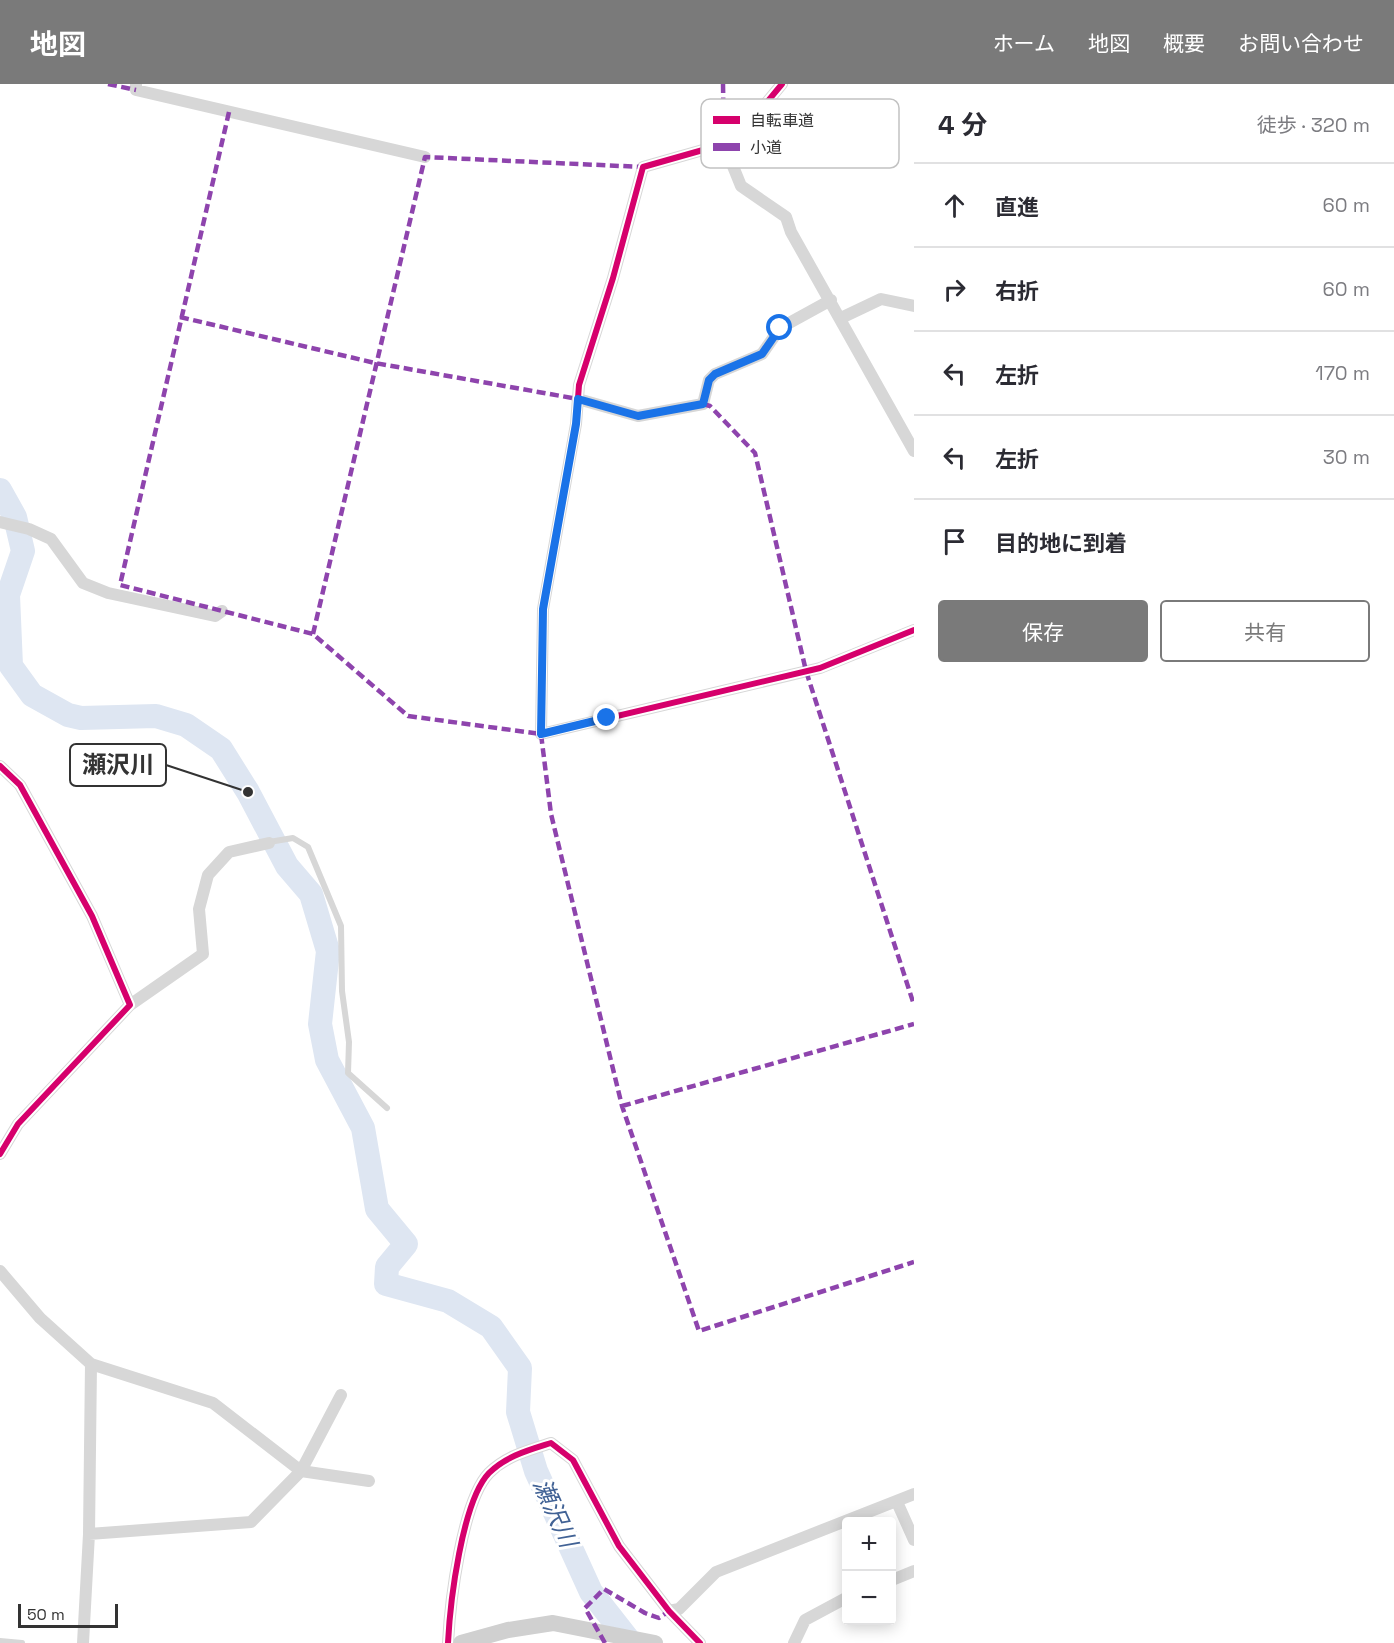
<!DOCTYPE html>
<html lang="ja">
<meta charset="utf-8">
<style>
body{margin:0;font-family:"Space Grotesk","Noto Sans JP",sans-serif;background:#f2f2f3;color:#2b2b33}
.controls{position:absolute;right:18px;bottom:18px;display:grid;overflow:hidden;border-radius:6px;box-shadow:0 3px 15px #0003}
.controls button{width:54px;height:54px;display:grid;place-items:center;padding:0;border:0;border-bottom:2px solid #e1e1e2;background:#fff;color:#2b2b33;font:30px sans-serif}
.scale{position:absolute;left:18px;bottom:15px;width:100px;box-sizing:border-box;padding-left:6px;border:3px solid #333;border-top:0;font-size:16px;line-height:21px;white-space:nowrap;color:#333;-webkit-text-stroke:4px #fff;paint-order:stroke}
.stop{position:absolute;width:18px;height:18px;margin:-14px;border:4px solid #1a73e8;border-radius:50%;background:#fff}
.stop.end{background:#1a73e8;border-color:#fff;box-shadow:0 2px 6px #0008}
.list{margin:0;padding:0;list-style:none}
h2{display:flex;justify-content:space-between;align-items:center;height:78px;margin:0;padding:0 24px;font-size:26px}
h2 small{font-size:20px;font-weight:400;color:#7c7c81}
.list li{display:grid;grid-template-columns:39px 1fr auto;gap:18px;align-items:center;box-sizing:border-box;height:84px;padding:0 24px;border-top:2px solid #e1e1e2}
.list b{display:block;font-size:22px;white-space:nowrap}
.list em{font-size:20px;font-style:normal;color:#7c7c81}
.actions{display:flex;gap:12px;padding:18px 24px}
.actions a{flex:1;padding:14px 0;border:2px solid #7a7a7a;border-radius:6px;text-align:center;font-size:21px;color:#7a7a7a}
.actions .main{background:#7a7a7a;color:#fff}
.icon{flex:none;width:33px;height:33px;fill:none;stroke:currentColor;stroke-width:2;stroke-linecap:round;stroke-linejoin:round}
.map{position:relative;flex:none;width:914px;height:1559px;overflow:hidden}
header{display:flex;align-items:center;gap:36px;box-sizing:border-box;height:84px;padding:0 30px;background:#7a7a7a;color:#fff}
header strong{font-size:28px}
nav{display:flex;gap:33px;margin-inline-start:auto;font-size:21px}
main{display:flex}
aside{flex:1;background:#fff}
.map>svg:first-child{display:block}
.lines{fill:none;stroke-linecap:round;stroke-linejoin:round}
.river{stroke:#dee6f2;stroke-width:24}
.service{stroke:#d7d7d7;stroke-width:6}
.minor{stroke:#d7d7d7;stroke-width:12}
.secondary{stroke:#d0d0d0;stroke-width:16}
.quiet{stroke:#8e44ad;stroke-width:4.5;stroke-dasharray:9 4.5;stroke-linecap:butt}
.cycleway-casing{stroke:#fff;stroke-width:10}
.cycleway{stroke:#d6006c;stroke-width:6}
.route{stroke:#1a73e8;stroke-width:8}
.labels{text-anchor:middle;stroke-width:6;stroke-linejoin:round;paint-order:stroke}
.water-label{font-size:24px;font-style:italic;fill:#416295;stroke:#fff}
.key{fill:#fff;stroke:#c2c2c2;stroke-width:1.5}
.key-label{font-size:16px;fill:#333}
.leader{fill:none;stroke:#333;stroke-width:2}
.callout-dot{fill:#333;stroke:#fff;stroke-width:2}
.callout{fill:#fff;stroke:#333;stroke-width:2}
.callout-label{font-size:24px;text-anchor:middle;font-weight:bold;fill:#333}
</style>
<header>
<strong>地図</strong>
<nav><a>ホーム</a><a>地図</a><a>概要</a><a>お問い合わせ</a></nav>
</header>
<main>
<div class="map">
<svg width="914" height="1559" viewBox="0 0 914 1559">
<rect width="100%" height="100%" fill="#fff"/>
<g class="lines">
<path class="river" d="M 0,406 L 15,433 L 23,467 L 8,511 L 11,582 L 32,611 L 68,631 L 81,634 L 156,632 L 186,641 L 221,665 L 248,708 L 287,782 L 311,810 L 328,867 L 320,940 L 327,976 L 363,1044 L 377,1125 L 406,1160 L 387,1183 L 386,1200 L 448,1217 L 491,1243 L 520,1284 L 518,1328 L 536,1387 L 591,1508 L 631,1559"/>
<path class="service" d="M 269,758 L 293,754 L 308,763 L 341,842 L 342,907 L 349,958 L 348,989 L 387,1024
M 0,1557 L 22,1559"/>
<path class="minor" d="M 136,0 L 136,6 L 425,73
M 782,0 L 743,47 L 724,60 L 643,83 L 613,194 L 579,301 L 576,340 L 543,525 L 541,650 L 820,584 L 914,546
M 724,60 L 741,102 L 786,133 L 791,148 L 914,367
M 841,234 L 881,215 L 914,222
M 578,315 L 638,332 L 703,320 L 709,296 L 715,290 L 762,270 L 780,244 L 831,216
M 0,438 L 29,445 L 51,455 L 83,499 L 108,509 L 215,532 L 222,527
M 0,682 L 20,701 L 92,832 L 130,921 L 18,1040 L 0,1070
M 130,921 L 203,870 L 199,825 L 208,791 L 229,768 L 269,759
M 0,1187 L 40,1234 L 91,1280 L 213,1319 L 301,1387 L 369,1397
M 897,1418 L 914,1456
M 89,1450 L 251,1438 L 301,1387 L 341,1311
M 892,1496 L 914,1487
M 669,1527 L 679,1525 L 716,1488 L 914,1410
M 83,1559 L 89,1450 L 91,1280
M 448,1559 C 450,1519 462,1417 489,1389 C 506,1372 529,1366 551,1359 L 573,1376 L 619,1462 L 669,1527 L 700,1559
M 794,1559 L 805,1536 L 846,1514"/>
<path class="secondary" d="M 461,1559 L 508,1546 L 553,1539 L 655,1559"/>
<path class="quiet" d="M 108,0 L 136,6
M 723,0 L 724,60
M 229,28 L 120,501 L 313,550 L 408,632 L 541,650 L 551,730 L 622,1022 L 699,1247 L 914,1178
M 180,233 L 375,279 L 578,315
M 703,320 L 710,322 L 755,369 L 806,587 L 914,921
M 313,550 L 425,73 L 643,83
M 622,1022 L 914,940
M 605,1559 L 585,1524 L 604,1505 L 645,1529 L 659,1534 L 669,1527"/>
<g class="cycleway-casing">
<path id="cycleway" d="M 782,0 L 743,47 L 724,60 L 643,83 L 613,194 L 579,301 L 576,340 L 543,525 L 541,650 L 820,584 L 914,546
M 0,682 L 20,701 L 92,832 L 130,921 L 18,1040 L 0,1070
M 448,1559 C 450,1519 462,1417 489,1389 C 506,1372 529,1366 551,1359 L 573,1376 L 619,1462 L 669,1527 L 700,1559"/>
</g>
<use href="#cycleway" class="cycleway"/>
</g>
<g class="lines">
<path class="route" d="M 607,634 L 541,650 L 543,525 L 576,340 L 578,315 L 638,332 L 703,320 L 709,296 L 715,290 L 762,270 L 780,244"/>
</g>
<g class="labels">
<g class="water-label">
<text transform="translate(555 1429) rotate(66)" y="8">瀬沢川</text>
</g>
</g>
<rect x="701" y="15" width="198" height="69" rx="9" class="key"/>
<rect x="713" y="32" width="27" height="8" fill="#d6006c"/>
<rect x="713" y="59" width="27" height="8" fill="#8e44ad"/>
<g class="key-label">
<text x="750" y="42">自転車道</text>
<text x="750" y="69">小道</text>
</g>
<path class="leader" d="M248 708L166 681"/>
<circle class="callout-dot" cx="248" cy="708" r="6"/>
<rect class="callout" x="70" y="660" width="96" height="42" rx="6"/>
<g class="callout-label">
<text x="118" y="689">瀬沢川</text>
</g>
</svg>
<div class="controls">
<button>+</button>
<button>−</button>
</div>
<div class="scale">50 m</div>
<div class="stop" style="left:780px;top:244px"></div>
<div class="stop end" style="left:607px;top:634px"></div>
</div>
<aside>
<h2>4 分<small>徒歩 · 320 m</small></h2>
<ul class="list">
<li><svg class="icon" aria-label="ahead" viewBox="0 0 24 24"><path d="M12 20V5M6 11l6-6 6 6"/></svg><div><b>直進</b></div><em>60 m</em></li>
<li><svg class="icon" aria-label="right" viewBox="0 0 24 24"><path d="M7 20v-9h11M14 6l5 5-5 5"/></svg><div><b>右折</b></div><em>60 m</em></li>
<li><svg class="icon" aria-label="left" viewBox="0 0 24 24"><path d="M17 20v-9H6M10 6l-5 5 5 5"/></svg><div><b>左折</b></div><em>170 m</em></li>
<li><svg class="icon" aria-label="left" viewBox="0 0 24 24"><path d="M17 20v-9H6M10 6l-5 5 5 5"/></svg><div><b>左折</b></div><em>30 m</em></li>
<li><svg class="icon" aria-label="arrive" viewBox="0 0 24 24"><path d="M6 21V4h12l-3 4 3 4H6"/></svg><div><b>目的地に到着</b></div></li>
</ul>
<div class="actions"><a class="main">保存</a><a>共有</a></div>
</aside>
</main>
